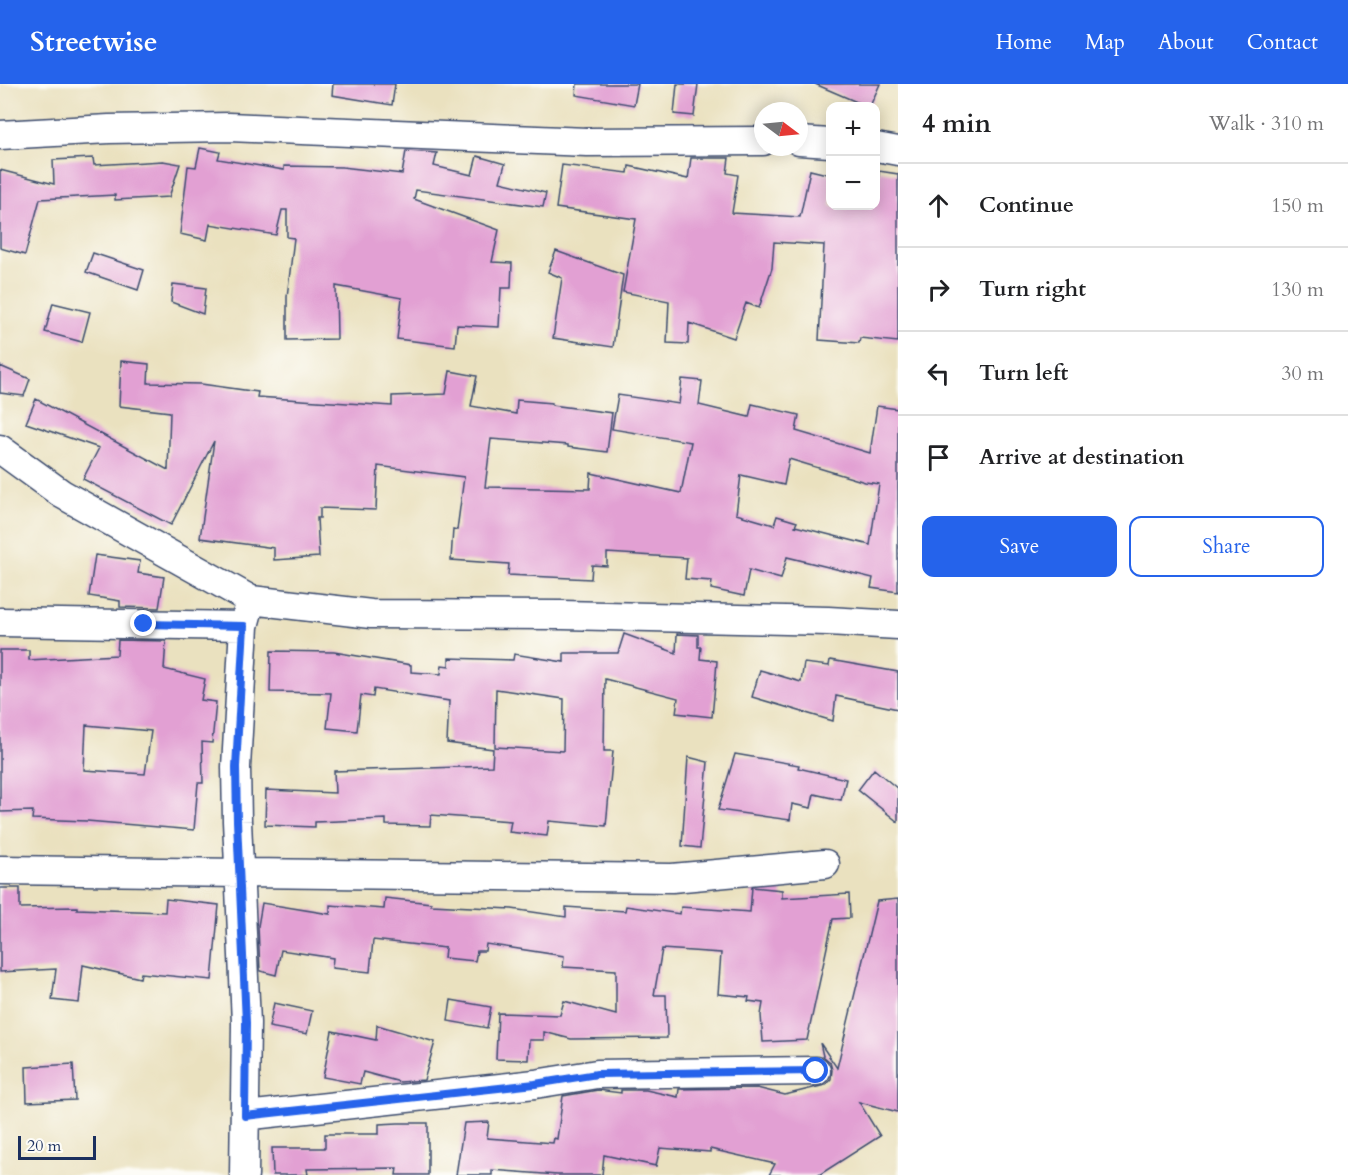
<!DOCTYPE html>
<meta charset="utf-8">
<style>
body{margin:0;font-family:Cardo,serif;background:#f6f6f6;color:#202124}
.controls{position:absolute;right:18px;top:18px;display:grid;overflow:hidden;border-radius:12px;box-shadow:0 3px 15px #0003}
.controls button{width:54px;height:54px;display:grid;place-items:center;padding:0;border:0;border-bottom:2px solid #e0e0e0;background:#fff;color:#202124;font:30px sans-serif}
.compass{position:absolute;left:754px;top:18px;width:54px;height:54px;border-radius:50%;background:#fff;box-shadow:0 3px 15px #0003;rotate:106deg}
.scale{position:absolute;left:18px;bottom:15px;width:78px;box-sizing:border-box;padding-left:6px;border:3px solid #1b2f5e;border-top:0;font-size:16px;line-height:21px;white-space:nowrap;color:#1b2f5e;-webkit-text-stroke:4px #fdfcf7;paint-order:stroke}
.stop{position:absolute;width:18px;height:18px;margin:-14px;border:4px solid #2563eb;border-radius:50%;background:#fff}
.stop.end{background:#2563eb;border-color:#fff;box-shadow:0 2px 6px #0008}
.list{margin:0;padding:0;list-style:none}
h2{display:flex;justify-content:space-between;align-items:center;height:78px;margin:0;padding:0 24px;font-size:26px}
h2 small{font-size:20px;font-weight:400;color:#757577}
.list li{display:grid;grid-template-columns:39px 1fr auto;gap:18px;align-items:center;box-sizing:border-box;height:84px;padding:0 24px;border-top:2px solid #e0e0e0}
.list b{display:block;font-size:22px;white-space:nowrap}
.list em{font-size:20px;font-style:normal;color:#757577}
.actions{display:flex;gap:12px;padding:18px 24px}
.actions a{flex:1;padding:14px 0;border:2px solid #2563eb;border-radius:12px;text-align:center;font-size:21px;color:#2563eb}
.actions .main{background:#2563eb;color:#fff}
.icon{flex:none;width:33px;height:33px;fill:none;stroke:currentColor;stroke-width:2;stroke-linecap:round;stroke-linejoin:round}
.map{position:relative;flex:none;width:898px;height:1091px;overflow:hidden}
header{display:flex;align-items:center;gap:36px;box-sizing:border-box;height:84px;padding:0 30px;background:#2563eb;color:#fff}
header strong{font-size:28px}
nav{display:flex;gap:33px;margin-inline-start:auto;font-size:21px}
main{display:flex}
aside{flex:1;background:#fff}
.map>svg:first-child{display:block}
.building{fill:#e2a0d3;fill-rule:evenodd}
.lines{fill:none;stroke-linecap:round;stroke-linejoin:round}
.minor-casing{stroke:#3a4a6d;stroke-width:31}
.minor{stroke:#fff;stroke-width:28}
.route{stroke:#2563eb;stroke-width:8}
</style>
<header>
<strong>Streetwise</strong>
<nav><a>Home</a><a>Map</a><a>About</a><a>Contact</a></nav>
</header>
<main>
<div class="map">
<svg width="898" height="1091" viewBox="0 0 898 1091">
<rect width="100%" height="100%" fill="#fdfcf7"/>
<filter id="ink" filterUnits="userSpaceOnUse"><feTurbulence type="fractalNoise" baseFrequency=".0167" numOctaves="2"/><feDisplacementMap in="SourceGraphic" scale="12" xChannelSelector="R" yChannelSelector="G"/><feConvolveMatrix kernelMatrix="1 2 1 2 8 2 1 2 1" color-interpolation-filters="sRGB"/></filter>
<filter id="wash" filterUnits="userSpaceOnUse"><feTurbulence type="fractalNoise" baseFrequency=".008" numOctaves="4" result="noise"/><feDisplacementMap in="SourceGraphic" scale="24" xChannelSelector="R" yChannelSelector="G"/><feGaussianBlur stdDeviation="1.35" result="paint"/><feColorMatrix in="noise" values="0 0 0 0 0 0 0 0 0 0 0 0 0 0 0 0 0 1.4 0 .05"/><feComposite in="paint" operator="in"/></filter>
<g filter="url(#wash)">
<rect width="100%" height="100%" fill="#eae1bf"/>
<g id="blocks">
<path class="building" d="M 333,0 L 395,0 L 392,21 L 332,11 Z
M 577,0 L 638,0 L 634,21 L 576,11 Z
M 677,0 L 698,0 L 694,32 L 674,30 Z
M 815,0 L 880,0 L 870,22 L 866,22 Z
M 200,64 L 220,68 L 218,75 L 284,86 L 284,82 L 342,83 L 402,90 L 406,67 L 437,69 L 434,82 L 472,91 L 477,72 L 505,80 L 500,98 L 546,109 L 543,123 L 416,106 L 414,115 L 499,146 L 492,178 L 512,179 L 511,204 L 501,204 L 499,243 L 457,241 L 455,262 L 397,255 L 402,214 L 336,202 L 337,255 L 287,256 L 287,213 L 294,154 L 287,153 L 287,126 L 282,126 L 276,151 L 210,140 L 207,156 L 180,150 L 188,82 L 196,83 Z
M 93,74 L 94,81 L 163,77 L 180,80 L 169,113 L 115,116 L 115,111 L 40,115 L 25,171 L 0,164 L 0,86 L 54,100 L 53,76 Z
M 691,74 L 729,74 L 727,89 L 738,91 L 732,129 L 800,133 L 810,86 L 831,91 L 831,122 L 876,122 L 879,87 L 898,90 L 898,258 L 860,254 L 859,259 L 819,256 L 824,161 L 774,158 L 772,184 L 759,224 L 746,219 L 734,254 L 689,239 L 688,260 L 667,259 L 669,217 L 623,208 L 636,135 L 556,124 L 562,81 L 628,89 L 629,82 L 688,95 Z
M 556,167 L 623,191 L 613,263 L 553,254 L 562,194 L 548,188 Z
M 93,169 L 144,186 L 138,206 L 86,188 Z
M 173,200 L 206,204 L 203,230 L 171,218 Z
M 53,219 L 90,228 L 82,258 L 45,248 Z
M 121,277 L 149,280 L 148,299 L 201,300 L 258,308 L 257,313 L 392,322 L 392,312 L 446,310 L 450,287 L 477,292 L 471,322 L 516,330 L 517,316 L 552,319 L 552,321 L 612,329 L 607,368 L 568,363 L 568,361 L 491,355 L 485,403 L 590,405 L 591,389 L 681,409 L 691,358 L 612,345 L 618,311 L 679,320 L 682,295 L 702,297 L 699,321 L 749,333 L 752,320 L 799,331 L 796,347 L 870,369 L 877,322 L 898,325 L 898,508 L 871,504 L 873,494 L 787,473 L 781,495 L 749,486 L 744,512 L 711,505 L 712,497 L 685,495 L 687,474 L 607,469 L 607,482 L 592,481 L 591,495 L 508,491 L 509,480 L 451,476 L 453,445 L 457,446 L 464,393 L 378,382 L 376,426 L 320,424 L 320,434 L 317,434 L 319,473 L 274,476 L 274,464 L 200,454 L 214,357 L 171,441 L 83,395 L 99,364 L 26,339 L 36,315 L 168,386 L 170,328 L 119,322 ZM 789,375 L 865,398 L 879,400 L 870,461 L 795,442 L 797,438 L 777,432 L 774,441 L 736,430 L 741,391 L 784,401 Z
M 0,282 L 30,295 L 24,312 L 0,309 Z
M 95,471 L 140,477 L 138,489 L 164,493 L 159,524 L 120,523 L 120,517 L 89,512 Z
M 624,550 L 676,569 L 677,550 L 698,551 L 698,563 L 701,563 L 700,575 L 717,577 L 716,590 L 712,633 L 676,629 L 678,614 L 605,595 L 604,667 L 613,667 L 606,742 L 549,737 L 547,752 L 509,748 L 511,737 L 431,731 L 430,742 L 386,741 L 386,735 L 315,738 L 315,743 L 265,741 L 266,706 L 335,709 L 334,687 L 492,682 L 493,665 L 447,659 L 449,617 L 374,605 L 373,613 L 361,611 L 357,647 L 327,644 L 331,609 L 270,608 L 271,567 L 334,568 L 411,581 L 411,588 L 441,590 L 442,581 L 449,582 L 449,574 L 513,576 L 514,570 L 564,578 L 564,569 L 618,569 ZM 496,605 L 564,615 L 563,667 L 495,663 Z
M 118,556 L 166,557 L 164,585 L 205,595 L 201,616 L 216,618 L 212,659 L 202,658 L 203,699 L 198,699 L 194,746 L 87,737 L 32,735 L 33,727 L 0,728 L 0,566 L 29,566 L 29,576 L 117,571 ZM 86,641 L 151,647 L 145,690 L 84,686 Z
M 830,576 L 898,588 L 898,625 L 836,612 L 833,637 L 752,613 L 760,586 L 801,598 L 804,579 L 829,582 Z
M 735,670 L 799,681 L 798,684 L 846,695 L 841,716 L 814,710 L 811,724 L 792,720 L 790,736 L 718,726 Z
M 688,673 L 708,678 L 700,764 L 682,762 Z
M 874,685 L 898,705 L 898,738 L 858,706 Z
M 752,803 L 782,806 L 782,814 L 849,810 L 850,834 L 833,835 L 807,956 L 763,958 L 761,931 L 763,919 L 748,917 L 749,913 L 718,910 L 721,869 L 662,865 L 654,911 L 666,911 L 667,954 L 571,955 L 544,948 L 544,956 L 529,956 L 528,976 L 496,975 L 498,929 L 560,931 L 564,917 L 616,931 L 616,886 L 563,883 L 564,872 L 486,860 L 485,867 L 477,867 L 475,877 L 444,874 L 445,864 L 373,856 L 370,888 L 332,884 L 333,874 L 281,866 L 276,891 L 260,887 L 258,842 L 262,819 L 330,830 L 330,821 L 384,825 L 385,814 L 431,819 L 431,821 L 512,825 L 566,833 L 566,823 L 625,827 L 626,822 L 680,830 L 681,823 L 750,828 Z
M 0,804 L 20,804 L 20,824 L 77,823 L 77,825 L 165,828 L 166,815 L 219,821 L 212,896 L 141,889 L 140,894 L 83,881 L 79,919 L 52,916 L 56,885 L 0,888 Z
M 898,815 L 898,1028 L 859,1018 L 880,1052 L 819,1091 L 769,1091 L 775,1080 L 710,1065 L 710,1068 L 660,1064 L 656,1082 L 604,1071 L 602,1091 L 557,1091 L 492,1086 L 492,1091 L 456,1091 L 464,1039 L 489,1038 L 487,1054 L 553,1059 L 554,1054 L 557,1055 L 563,1012 L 598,1006 L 621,1009 L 621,1006 L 646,1006 L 678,1013 L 679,1005 L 757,1004 L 785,1011 L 825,1001 L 831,995 L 832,986 L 830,978 L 823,972 L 820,959 L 837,984 L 877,817 Z
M 451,916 L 491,923 L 487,944 L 448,937 Z
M 274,919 L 312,927 L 307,950 L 269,943 Z
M 377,941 L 435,958 L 424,996 L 400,998 L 363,988 L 360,1000 L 323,993 L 332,947 L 376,956 Z
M 73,980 L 75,1016 L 27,1018 L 26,983 Z
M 398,1039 L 428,1039 L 428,1091 L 396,1091 L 397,1084 L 307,1085 L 308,1091 L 273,1091 L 272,1064 L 325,1064 L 325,1050 L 379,1050 L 379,1040 Z"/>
</g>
</g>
<g filter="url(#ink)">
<use href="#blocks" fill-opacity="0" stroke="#3a4a6d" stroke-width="1.5"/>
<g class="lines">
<g class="minor-casing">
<path id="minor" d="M 0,51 L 109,45 L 229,43 L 587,58 L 763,57
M 799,57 L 830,59
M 876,63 L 898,67
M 0,365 L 62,410 L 251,516 L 371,530 L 562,531 L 828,537 L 898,541
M 0,538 L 244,542
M 0,786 L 672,794 L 825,780
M 245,1032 L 535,1000 L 597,990 L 816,987
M 244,1091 L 246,939 L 237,737 L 236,683 L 244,542 L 251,516"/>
</g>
<use href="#minor" class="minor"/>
</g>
</g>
<g class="lines" filter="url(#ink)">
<path class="route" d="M 144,540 L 244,542 L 236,683 L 237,737 L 246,939 L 245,1032 L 535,1000 L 597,990 L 816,987"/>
</g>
</svg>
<div class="controls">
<button>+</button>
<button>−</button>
</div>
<svg class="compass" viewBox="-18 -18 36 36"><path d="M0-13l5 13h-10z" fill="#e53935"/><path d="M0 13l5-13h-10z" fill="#757577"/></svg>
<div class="scale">20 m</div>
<div class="stop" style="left:816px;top:987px"></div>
<div class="stop end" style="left:144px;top:540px"></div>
</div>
<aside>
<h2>4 min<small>Walk · 310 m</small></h2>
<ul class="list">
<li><svg class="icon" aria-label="ahead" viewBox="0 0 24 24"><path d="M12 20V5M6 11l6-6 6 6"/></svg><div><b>Continue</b></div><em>150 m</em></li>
<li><svg class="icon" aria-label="right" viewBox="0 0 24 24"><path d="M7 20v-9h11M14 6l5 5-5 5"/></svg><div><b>Turn right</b></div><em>130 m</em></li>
<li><svg class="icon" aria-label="left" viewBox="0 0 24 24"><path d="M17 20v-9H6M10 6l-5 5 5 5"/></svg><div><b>Turn left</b></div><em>30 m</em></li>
<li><svg class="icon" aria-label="arrive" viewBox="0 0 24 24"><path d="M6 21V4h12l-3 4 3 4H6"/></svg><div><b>Arrive at destination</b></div></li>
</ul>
<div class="actions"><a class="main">Save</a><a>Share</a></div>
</aside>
</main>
